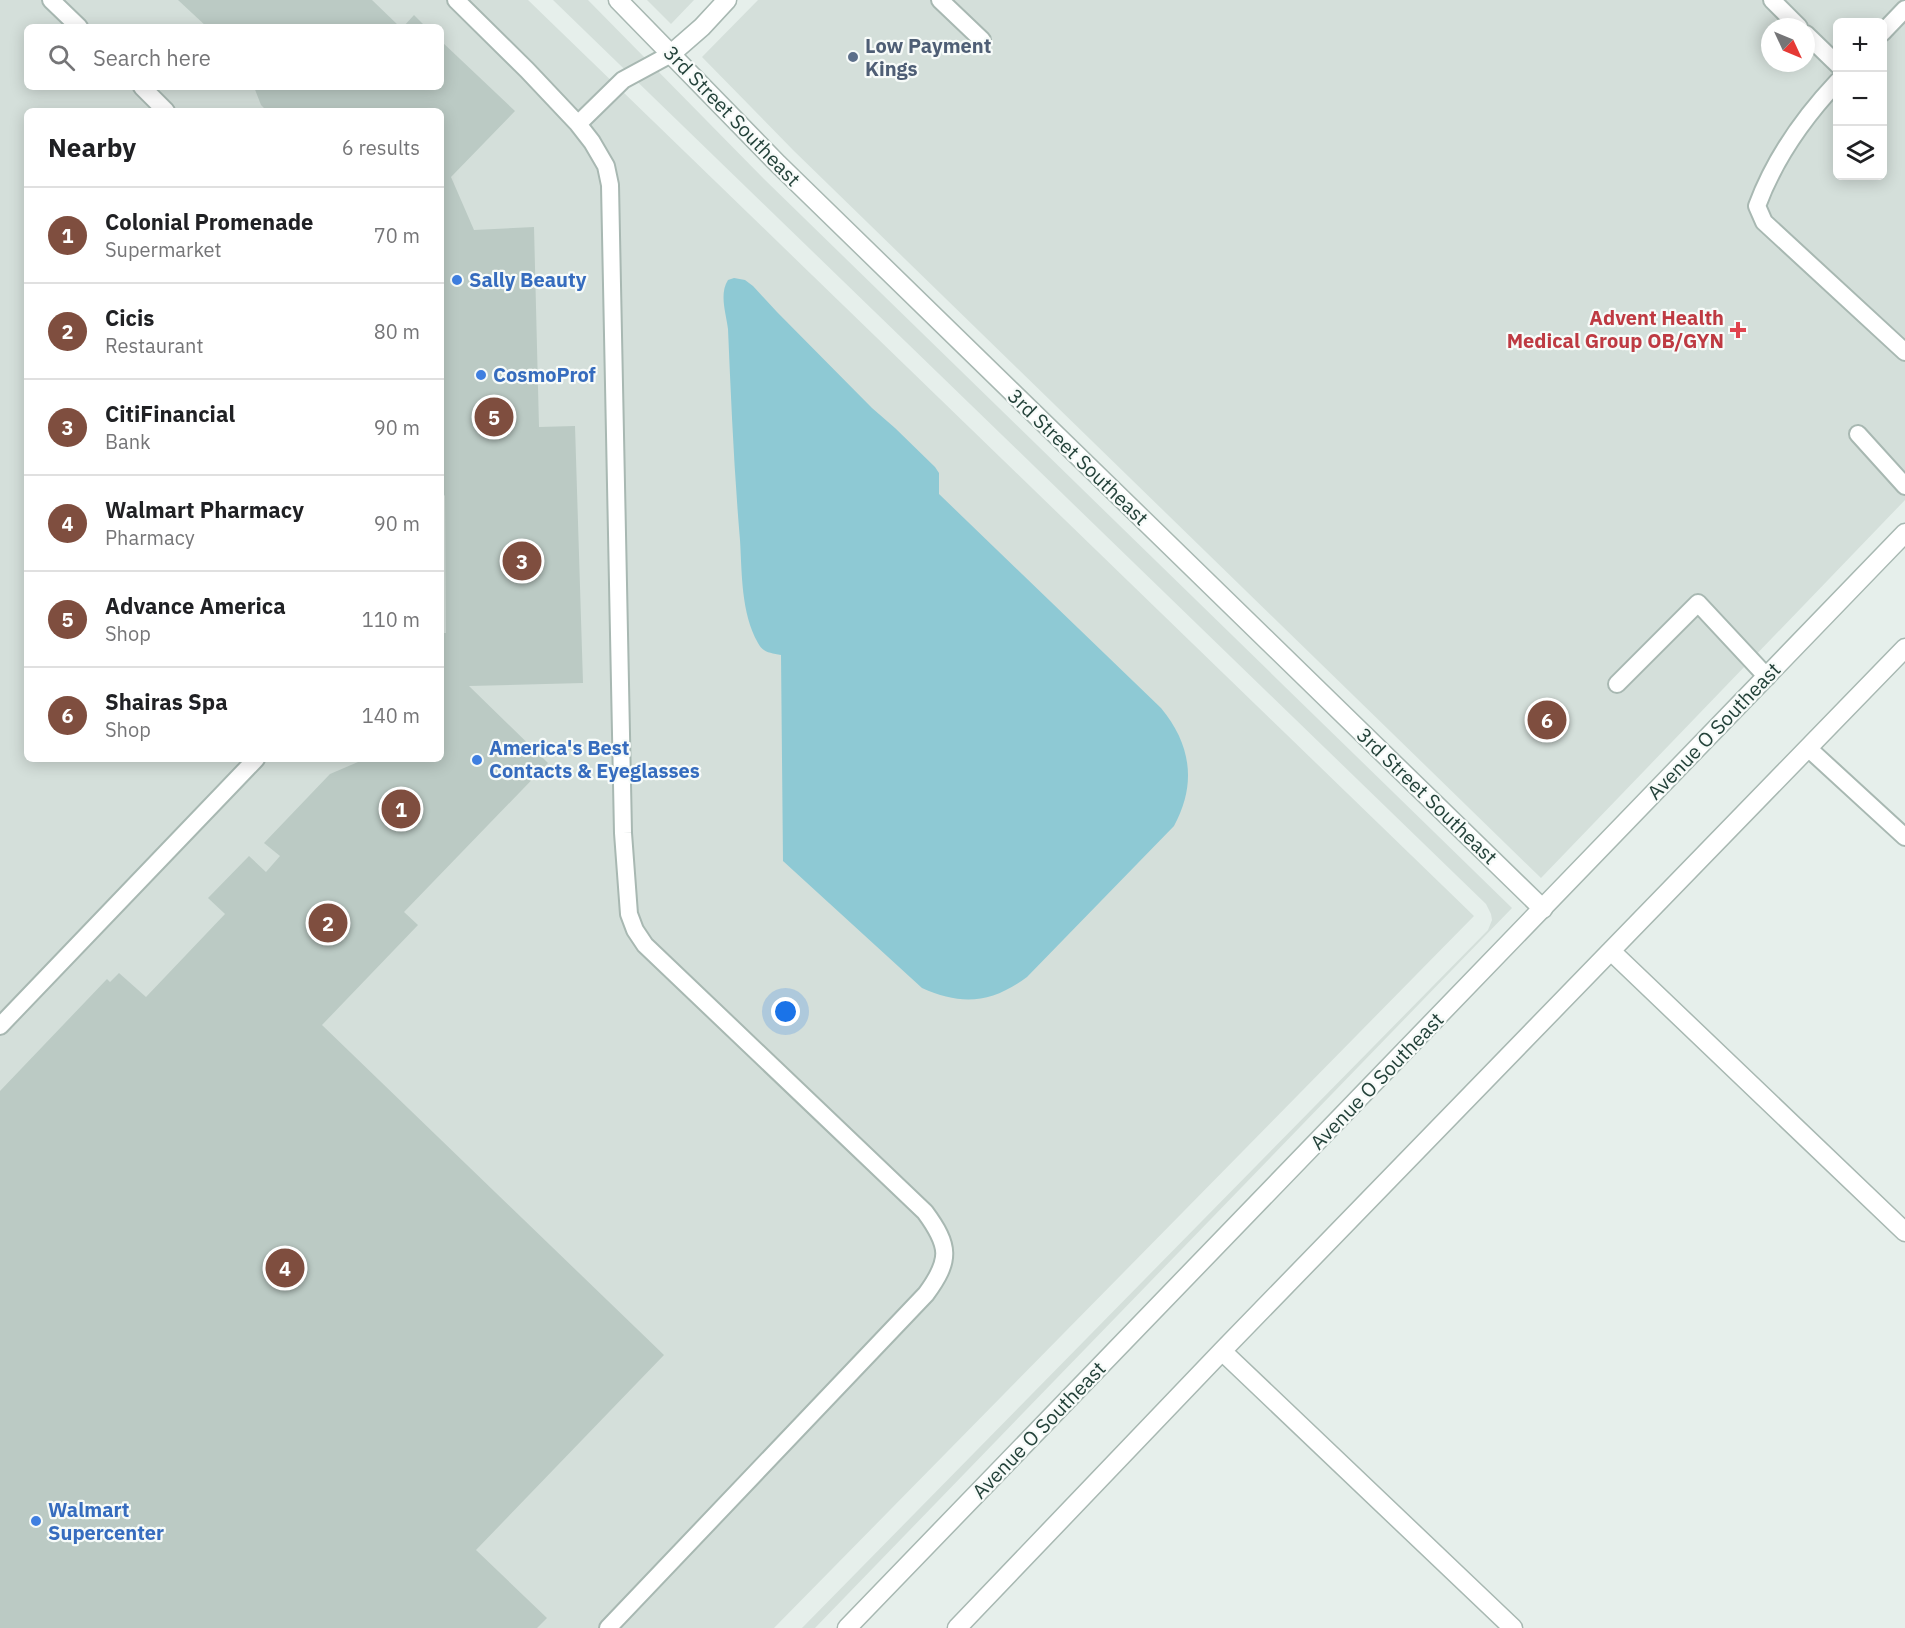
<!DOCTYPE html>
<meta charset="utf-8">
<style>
body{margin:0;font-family:"IBM Plex Sans",sans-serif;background:#f6f6f6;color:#202124}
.controls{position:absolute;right:18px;top:18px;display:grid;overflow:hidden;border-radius:9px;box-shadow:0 3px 15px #0003}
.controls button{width:54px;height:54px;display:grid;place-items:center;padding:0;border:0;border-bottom:2px solid #e0e0e0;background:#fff;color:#202124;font:30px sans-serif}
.compass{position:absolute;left:1761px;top:18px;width:54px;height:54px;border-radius:50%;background:#fff;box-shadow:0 3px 15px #0003;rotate:134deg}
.you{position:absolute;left:786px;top:1012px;width:21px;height:21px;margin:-15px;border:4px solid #fff;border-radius:50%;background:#1a73e8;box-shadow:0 0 0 9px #1a73e833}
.badge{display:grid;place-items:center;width:39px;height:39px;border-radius:50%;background:#7f4e3f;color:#fff;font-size:20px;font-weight:700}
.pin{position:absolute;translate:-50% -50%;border:3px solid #fff;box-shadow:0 2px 6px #0006}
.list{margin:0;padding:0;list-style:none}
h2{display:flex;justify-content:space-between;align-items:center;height:78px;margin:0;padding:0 24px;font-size:26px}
h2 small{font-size:20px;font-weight:400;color:#757577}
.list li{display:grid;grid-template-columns:39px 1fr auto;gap:18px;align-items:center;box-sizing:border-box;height:96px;padding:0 24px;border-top:2px solid #e0e0e0}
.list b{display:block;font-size:22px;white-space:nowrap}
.list p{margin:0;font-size:20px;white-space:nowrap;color:#757577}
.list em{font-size:20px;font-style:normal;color:#757577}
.icon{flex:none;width:33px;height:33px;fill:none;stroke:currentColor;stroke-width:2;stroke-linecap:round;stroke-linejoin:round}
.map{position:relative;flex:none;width:1905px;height:1628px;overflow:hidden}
.search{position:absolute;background:#fff;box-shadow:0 3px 15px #0003;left:24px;top:24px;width:420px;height:66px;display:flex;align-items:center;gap:15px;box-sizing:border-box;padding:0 21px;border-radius:9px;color:#757577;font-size:22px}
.panel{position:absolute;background:#fff;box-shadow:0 3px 15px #0003;left:24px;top:108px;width:420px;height:654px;border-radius:9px}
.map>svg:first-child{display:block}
.built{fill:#d4dfda;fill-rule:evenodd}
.water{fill:#8ec9d4}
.building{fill:#bbcac4}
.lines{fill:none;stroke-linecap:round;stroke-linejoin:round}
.service-casing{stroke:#a8b8b2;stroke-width:20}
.minor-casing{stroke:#a8b8b2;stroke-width:21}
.tertiary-casing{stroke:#a8b8b2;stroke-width:21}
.service{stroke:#fff;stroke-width:16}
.minor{stroke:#fff;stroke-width:18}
.tertiary{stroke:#fff;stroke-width:18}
.service-dot{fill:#5c6f8a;stroke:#f7fbf9;stroke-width:2}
.shop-dot{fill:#3f7fe0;stroke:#f7fbf9;stroke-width:2}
.health-dot{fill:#e0444e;stroke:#f7fbf9;stroke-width:2}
.labels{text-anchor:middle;stroke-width:4.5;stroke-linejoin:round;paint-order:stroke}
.service-label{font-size:20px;font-weight:bold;fill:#4e5e75;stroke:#f7fbf9;text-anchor:start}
.street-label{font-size:20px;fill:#24423a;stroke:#f7fbf9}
.shop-label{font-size:20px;font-weight:bold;fill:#366cbe;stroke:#f7fbf9;text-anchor:start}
.health-label{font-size:20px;font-weight:bold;fill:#be3a42;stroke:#f7fbf9;text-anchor:end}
</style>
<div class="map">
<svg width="1905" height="1628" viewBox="0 0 1905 1628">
<rect width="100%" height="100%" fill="#e6efeb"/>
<path class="built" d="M 0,0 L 528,0 L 1474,916 L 774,1628 L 0,1628 ZM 27,27 L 441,27 L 441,87 L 27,87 ZM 27,111 L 441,111 L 441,759 L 27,759 Z
M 553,0 L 588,0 L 764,179 L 1512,908 L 815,1628 L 802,1628 L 1488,930 L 1492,920 L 1491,914 L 1486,904 Z
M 647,0 L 694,0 L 671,24 Z
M 758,0 L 1905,0 L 1905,500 L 1541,878 L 793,150 L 702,57 ZM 1838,22 L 1882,22 L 1882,176 L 1838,176 ZM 1770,27 L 1806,27 L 1806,63 L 1770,63 Z"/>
<path class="water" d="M 734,278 L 745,280 L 753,286 L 777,312 L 872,408 L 895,428 L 935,467 L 939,473 L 939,494 L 1161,708 C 1191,744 1197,784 1174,826 L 1027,977 C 992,1003 962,1006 922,988 L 783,861 L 781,655 C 771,653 763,653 758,643 C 741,613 742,573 740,540 C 734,470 731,399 728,329 C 726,313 719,294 728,280 Z"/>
<path class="building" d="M 178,0 L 372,0 L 400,27 L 207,27 Z
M 414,15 L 426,27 L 403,27 Z
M 441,41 L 515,111 L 451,177 L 474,230 L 534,227 L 539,427 L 575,426 L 583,683 L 469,686 L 548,763 L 404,912 L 418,925 L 322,1025 L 664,1355 L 476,1550 L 547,1618 L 537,1628 L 0,1628 L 0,1091 L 107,979 L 110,982 L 119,973 L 146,997 L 225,914 L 208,898 L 249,856 L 266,872 L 280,856 L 264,843 L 330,774 L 365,759 L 441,759 L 441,633 L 446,633 L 445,496 L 441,491 L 441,111 L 267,111 L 261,105 L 254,87 L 441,87 Z"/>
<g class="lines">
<g class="service-casing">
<path id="service" d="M 51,0 L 79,27
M 456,0 L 527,70 L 578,124 L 592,142 L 606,166 L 610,185 L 623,833 L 629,914 L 635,930 L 645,945 L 925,1212 C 950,1246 951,1260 926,1294 L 608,1628
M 940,0 L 982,40
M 1772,0 L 1799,27
M 1882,33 L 1905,9
M 1806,34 L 1838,65
M 1838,81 C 1804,117 1774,160 1757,206 L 1764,222 L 1905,352
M 142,87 L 166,111
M 578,124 L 623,80 L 671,54
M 1858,434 L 1905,486
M 1617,684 L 1698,603 L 1767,677
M 1808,748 L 1905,837
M 0,1026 L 256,759"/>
</g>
<g class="minor-casing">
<path id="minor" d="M 618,0 L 778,164 L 1543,909
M 671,54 L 702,27 L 727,0
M 1611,951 L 1905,1232
M 1222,1351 L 1513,1628
M 957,1628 L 1222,1351 L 1905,648"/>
</g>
<g class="tertiary-casing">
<path id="tertiary" d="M 847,1628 L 1905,533"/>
</g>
<use href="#service" class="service"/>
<use href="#minor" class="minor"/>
<use href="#tertiary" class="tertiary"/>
</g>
<circle class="service-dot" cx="853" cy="57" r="6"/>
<g class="shop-dot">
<circle cx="457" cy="280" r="6"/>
<circle cx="481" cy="375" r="6"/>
<circle cx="477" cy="760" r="6"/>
<circle cx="36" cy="1521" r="6"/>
</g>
<path class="health-dot" d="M1735 321h6v6h6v6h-6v6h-6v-6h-6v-6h6z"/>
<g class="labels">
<g class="service-label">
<text x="865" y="53">Low Payment<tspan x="865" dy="23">Kings</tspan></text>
</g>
<g class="street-label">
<text transform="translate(732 116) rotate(46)" y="7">3rd Street Southeast</text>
<text transform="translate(1078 457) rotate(44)" y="7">3rd Street Southeast</text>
<text transform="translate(1714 731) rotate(-46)" y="7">Avenue O Southeast</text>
<text transform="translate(1427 796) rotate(44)" y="7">3rd Street Southeast</text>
<text transform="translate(1377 1081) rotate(-46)" y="7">Avenue O Southeast</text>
<text transform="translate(1039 1430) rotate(-46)" y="7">Avenue O Southeast</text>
</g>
<g class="shop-label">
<text x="469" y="287">Sally Beauty</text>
<text x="493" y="382">CosmoProf</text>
<text x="489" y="755">America's Best<tspan x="489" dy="23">Contacts &amp; Eyeglasses</tspan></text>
<text x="48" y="1517">Walmart<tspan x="48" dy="23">Supercenter</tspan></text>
</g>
<g class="health-label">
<text x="1724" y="325">Advent Health<tspan x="1724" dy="23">Medical Group OB/GYN</tspan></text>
</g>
</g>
</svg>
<div class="controls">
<button>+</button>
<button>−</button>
<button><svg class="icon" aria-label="layers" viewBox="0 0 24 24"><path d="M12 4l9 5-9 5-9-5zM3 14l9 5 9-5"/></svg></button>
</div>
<svg class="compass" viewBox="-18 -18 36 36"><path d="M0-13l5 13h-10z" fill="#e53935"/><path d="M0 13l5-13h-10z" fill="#757577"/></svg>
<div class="you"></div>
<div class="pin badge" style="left:401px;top:809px">1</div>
<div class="pin badge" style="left:328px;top:923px">2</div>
<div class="pin badge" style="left:522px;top:561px">3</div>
<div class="pin badge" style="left:285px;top:1268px">4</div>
<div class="pin badge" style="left:494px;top:417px">5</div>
<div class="pin badge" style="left:1547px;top:720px">6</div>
<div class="search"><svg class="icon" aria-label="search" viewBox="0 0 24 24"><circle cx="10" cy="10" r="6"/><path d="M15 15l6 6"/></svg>Search here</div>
<section class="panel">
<h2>Nearby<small>6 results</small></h2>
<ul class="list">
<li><span class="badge">1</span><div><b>Colonial Promenade</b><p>Supermarket</p></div><em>70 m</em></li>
<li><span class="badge">2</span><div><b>Cicis</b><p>Restaurant</p></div><em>80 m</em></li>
<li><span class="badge">3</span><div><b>CitiFinancial</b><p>Bank</p></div><em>90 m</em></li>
<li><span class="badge">4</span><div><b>Walmart Pharmacy</b><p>Pharmacy</p></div><em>90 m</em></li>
<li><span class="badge">5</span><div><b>Advance America</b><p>Shop</p></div><em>110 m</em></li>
<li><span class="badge">6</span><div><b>Shairas Spa</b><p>Shop</p></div><em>140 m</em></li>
</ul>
</section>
</div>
